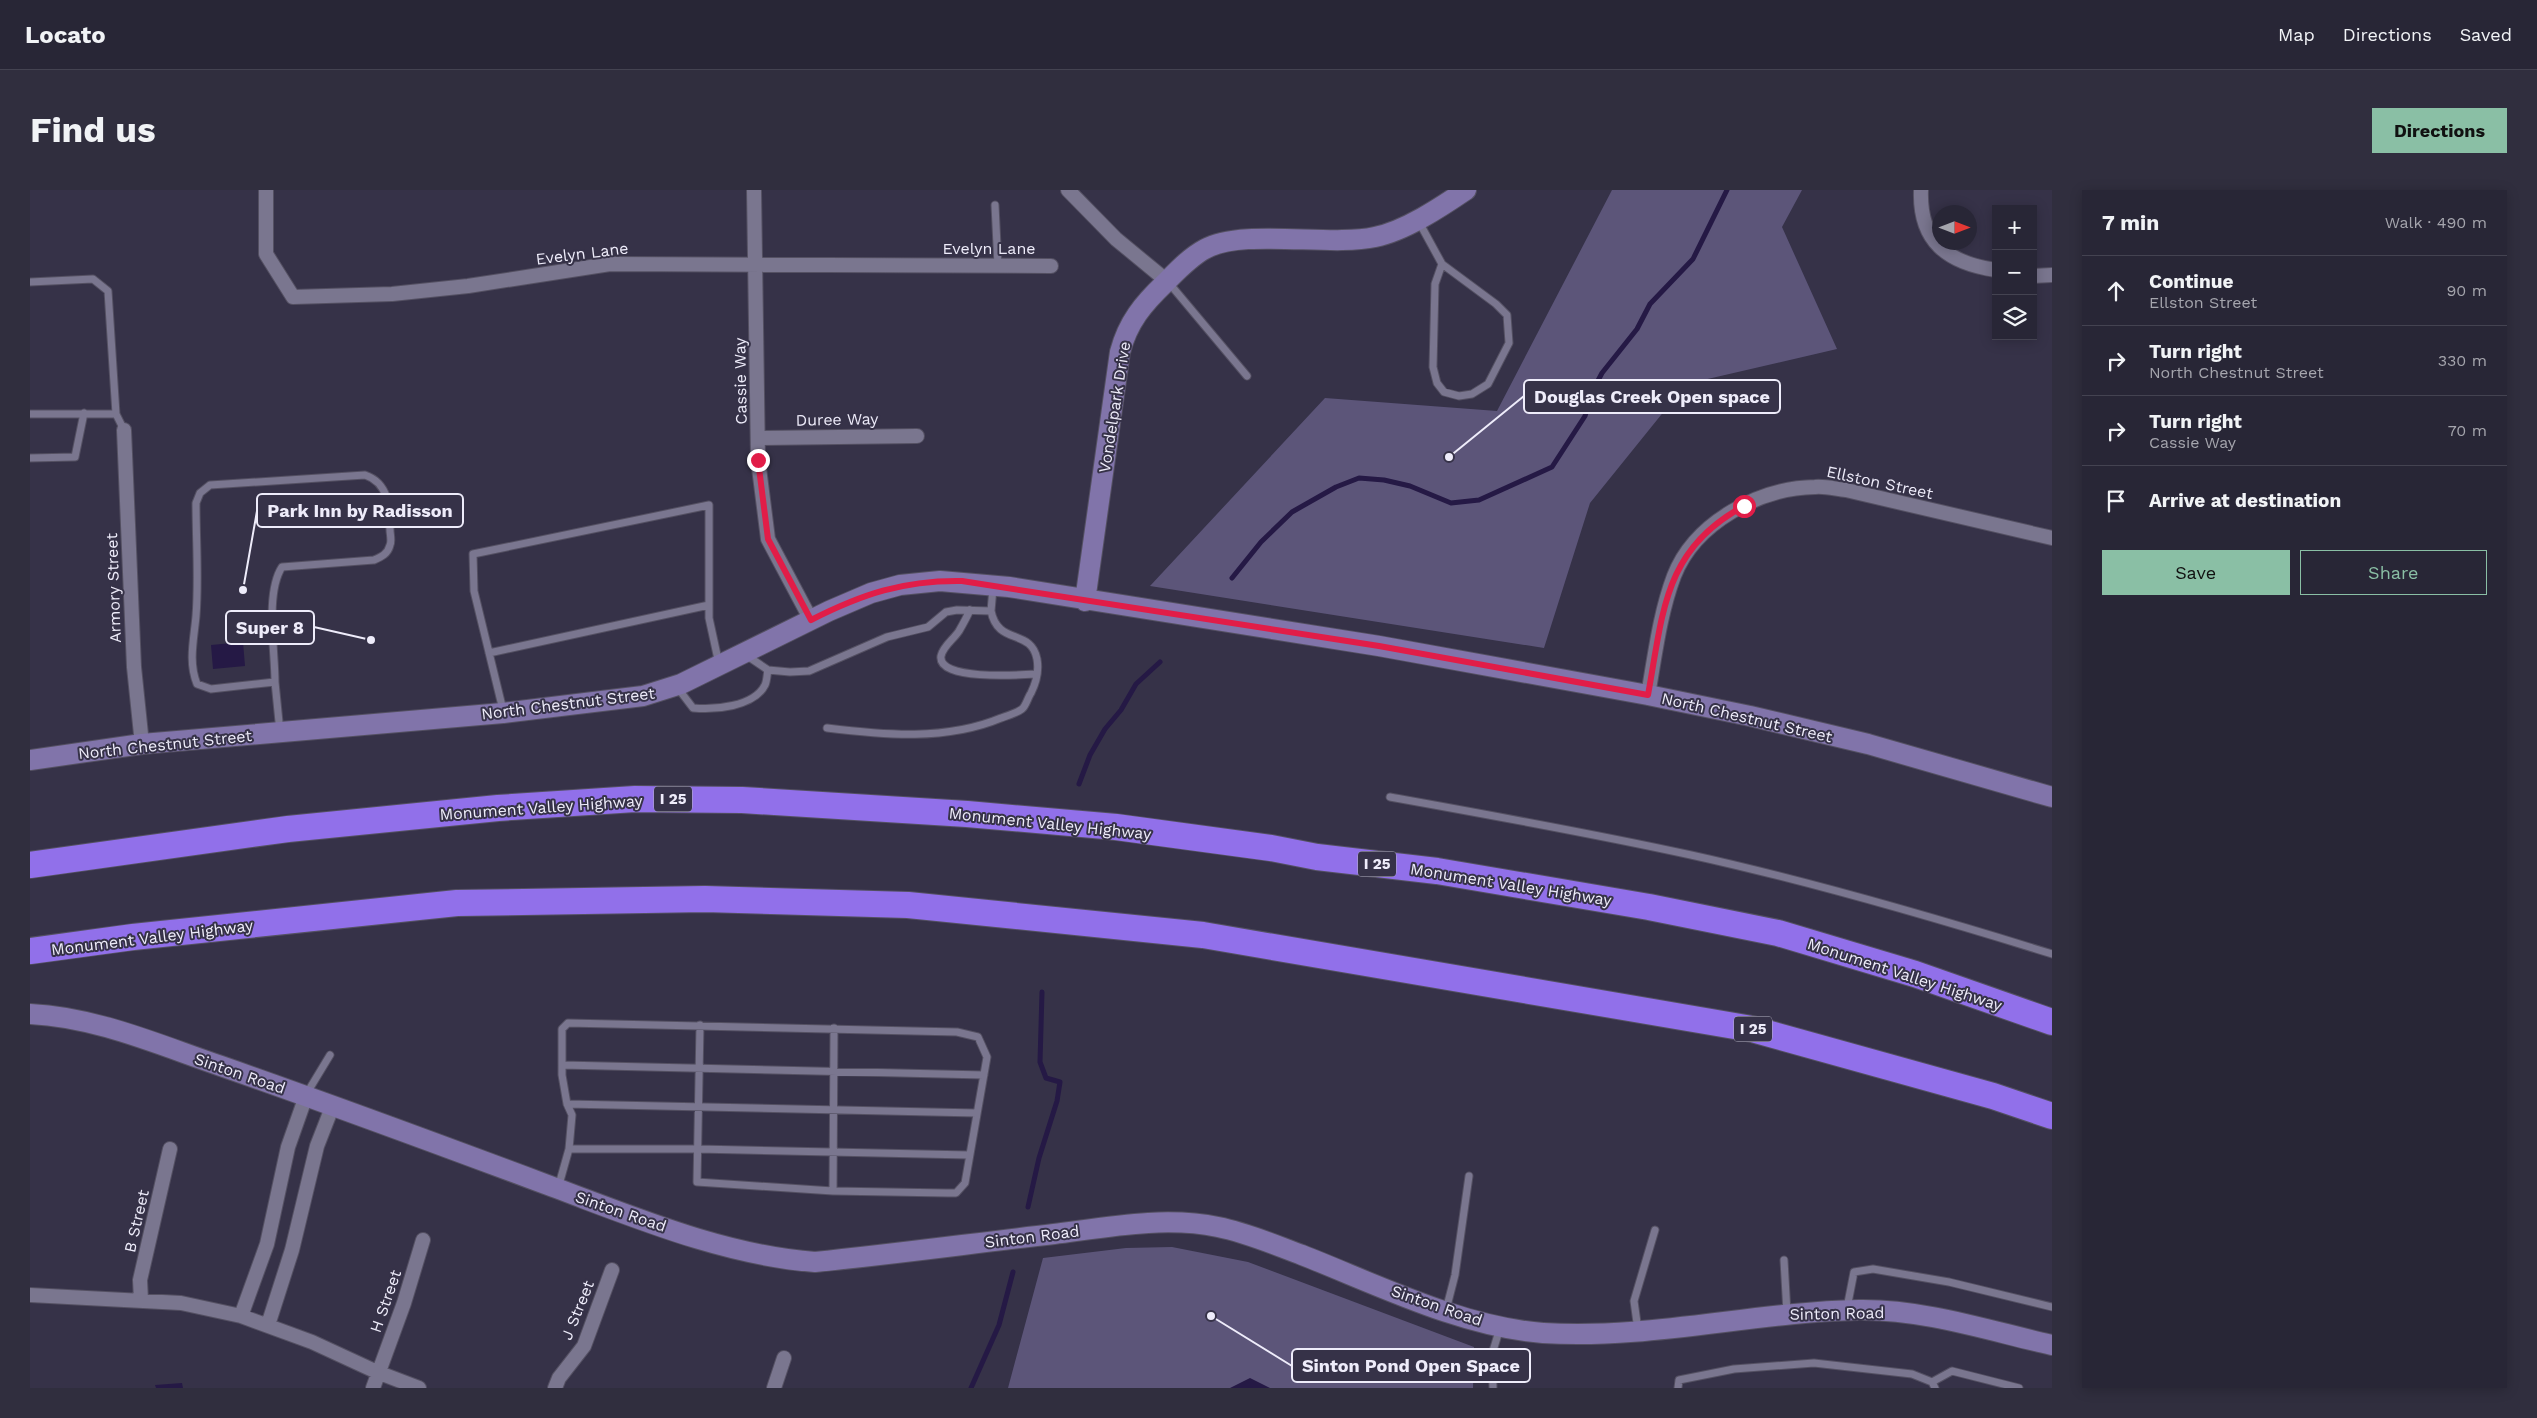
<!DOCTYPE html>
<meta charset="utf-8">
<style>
body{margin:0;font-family:"Work Sans",sans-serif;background:#302e3e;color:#f1f3f6}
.controls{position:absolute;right:15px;top:15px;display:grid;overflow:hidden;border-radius:0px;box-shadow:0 2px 12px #0003}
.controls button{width:45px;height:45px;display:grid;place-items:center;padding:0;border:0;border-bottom:1px solid #444351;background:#282636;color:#f1f3f6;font:25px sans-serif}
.compass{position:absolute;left:1902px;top:15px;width:45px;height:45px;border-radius:50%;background:#282636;box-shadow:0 2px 12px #0003;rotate:90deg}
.stop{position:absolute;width:15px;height:15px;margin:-11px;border:4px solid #e11d48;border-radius:50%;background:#fff}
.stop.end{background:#e11d48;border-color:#fff;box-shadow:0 1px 5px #0008}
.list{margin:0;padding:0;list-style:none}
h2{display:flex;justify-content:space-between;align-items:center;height:65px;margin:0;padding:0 20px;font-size:21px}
h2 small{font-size:16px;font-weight:400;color:#a5a5ad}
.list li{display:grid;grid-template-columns:32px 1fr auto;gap:15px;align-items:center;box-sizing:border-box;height:70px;padding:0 20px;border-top:1px solid #444351}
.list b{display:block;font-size:19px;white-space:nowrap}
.list p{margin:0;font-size:16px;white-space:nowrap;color:#a5a5ad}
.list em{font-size:16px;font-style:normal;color:#a5a5ad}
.actions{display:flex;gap:10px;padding:15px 20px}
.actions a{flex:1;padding:11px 0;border:1px solid #8abfa5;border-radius:0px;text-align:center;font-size:18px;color:#8abfa5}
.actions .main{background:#8abfa5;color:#111}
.icon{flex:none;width:28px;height:28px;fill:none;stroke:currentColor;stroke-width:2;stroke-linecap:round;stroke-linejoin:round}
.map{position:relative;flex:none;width:2022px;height:1198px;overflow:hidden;border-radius:0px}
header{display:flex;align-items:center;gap:30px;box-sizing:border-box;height:70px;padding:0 25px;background:#282636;border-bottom:1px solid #444351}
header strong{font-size:24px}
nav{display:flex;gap:28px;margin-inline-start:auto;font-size:18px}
.intro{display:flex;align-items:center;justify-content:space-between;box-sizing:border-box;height:120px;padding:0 30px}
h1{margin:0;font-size:35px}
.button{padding:12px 22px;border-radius:0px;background:#8abfa5;color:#111;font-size:18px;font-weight:700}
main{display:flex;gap:30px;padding:0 30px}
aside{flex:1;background:#282636;border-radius:0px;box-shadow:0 2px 12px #0003}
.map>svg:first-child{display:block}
.green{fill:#5c5579}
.water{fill:#251945}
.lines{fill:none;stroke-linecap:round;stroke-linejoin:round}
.stream{stroke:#251945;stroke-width:5}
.lane-casing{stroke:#545062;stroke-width:9}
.street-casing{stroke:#545062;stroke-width:16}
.secondary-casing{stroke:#545062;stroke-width:22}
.highway-casing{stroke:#545062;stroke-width:28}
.lane{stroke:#7a768f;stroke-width:7}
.street{stroke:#7a768f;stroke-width:14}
.secondary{stroke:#8174aa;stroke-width:20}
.highway{stroke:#9170ea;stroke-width:26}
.route{stroke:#e11d48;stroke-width:6}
.labels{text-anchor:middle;stroke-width:4;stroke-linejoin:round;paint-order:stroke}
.shield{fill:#363248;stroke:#b7b4c5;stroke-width:1}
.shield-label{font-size:15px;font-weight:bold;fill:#eeecfa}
.street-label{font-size:16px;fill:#eeecfa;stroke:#363248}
.leader{fill:none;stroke:#eeecfa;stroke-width:2}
.callout-dot{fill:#eeecfa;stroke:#363248;stroke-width:2}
.callout{fill:#363248;stroke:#eeecfa;stroke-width:2}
.callout-label{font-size:18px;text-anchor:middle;font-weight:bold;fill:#eeecfa}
</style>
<header>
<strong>Locato</strong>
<nav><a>Map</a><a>Directions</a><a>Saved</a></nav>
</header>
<div class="intro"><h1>Find us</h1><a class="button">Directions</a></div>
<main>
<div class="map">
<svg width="2022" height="1198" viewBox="0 0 2022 1198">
<rect width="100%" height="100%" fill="#363248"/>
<path class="green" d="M 1582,0 L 1772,0 L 1752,37 L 1807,159 L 1656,194 L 1560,313 L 1514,458 L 1120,396 L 1295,208 L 1467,221 Z
M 1142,1057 L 1218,1072 L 1444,1157 L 1443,1198 L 978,1198 L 1013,1068 L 1096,1058 Z"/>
<path class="water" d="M 213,452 L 215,476 L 183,479 L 181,455 Z
M 1220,1188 L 1240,1198 L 1200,1198 Z
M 152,1193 L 153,1198 L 126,1198 L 125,1195 Z"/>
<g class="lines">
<path class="stream" d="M 1202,388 L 1231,352 L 1262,322 L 1306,297 L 1329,288 L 1354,290 L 1380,296 L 1421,313 L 1449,310 L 1522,277 L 1555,226 L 1563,200 L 1572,183 L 1607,139 L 1620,114 L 1663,69 L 1697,0
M 1049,594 L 1060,565 L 1075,539 L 1091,520 L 1106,494 L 1130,472
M 998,1017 L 1009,968 L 1027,911 L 1030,892 L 1016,888 L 1010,872 L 1012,802
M 941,1198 L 969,1135 L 983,1082"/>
<g class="lane-casing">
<path id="lane" d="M 965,15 L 968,76
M 1389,32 L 1412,74 L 1466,114 L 1477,125 L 1479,153 L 1458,194 L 1442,204 L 1429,206 L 1414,202 L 1407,193 L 1403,177 L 1405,94 L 1412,74
M 0,92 L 63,89 L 78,101 L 86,224
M 1139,93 L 1217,186
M 0,224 L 86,224 L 94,240
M 0,268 L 45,267 L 54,223
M 940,420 C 937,427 933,434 929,441 C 924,449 913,456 911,466 C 907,491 991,485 1007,484
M 459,463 L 679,415
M 716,465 L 738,480 L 760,482 L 779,481 L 857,447 L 898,437 L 916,422 L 927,420 L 961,421 L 963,398
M 245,492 C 245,461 235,403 252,377 L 344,370 C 351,367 358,364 360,355 C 362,351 360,344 360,340 C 360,318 359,293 335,285 L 180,295 L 170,303 L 166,313 C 166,350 169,389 166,426 C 164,449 158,472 167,494 L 181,499 L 245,492 L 250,542
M 647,497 L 663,518 C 684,520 724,517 735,495 C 737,491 737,484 738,480
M 473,520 L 444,401 L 443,364 L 679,315 L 679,428 L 689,474
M 797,538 C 854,545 916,551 971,528 C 977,526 987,523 992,519 C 996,516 998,507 1001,503 C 1006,493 1009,480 1007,469 C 1001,438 968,456 961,421
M 1360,607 C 1460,625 1561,643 1661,665 C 1783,692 1903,727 2022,764
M 532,875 L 954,885
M 277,903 L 300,865
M 537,914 L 947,923
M 539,959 L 668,959 L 939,965
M 528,998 L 539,959 L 542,925 L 537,914 L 532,885 L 532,839 L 538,833 L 927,842 L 948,847 L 957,867 L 935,993 L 926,1003 L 917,1003 L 803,1001 L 667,992 L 670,835
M 803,1001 L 804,838
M 1754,1070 L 1757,1123
M 1817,1118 L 1824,1082 L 1843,1079 L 1919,1092 L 2022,1117
M 1416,1120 L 1425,1085 L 1439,986
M 1608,1140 L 1604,1111 L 1625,1040
M 1902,1192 L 1922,1181 L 1989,1198
M 1463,1198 L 1462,1164 L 1470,1138
M 1648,1198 L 1649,1190 L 1704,1179 L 1784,1173 L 1882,1184 L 1902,1192 L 1905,1198"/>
</g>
<g class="street-casing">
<path id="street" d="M 236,0 L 236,64 L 263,107 L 362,104 L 438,96 L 580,74 L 1021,76
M 724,0 L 728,270 L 738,349 L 781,430
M 1038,0 L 1086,49 L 1137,91
M 1891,0 C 1889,51 1917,73 1966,80
M 2003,86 L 2022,85
M 94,240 L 104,477 L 112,554
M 728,248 L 887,246
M 1618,505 C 1625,465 1630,423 1644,386 C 1665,332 1730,298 1785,297 C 1795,296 1806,299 1816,300 L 2022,348
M 0,1105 L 151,1113 L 211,1126 L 282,1152 L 347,1182 L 389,1198
M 111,1110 L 110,1090 L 140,959
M 211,1126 L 237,1054 L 258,957 L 276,906
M 238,1135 L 262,1060 L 287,956 L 303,915
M 343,1198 L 374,1113 L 393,1050
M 525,1198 L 529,1188 L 554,1156 L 582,1080
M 744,1198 L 754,1168"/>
</g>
<g class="secondary-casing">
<path id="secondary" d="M 1055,411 L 1090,162 C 1098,132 1113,114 1135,93 C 1147,81 1160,67 1175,59 C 1212,38 1300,57 1345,47 C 1375,41 1411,17 1436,0
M 0,570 L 112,554 L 473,523 L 613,506 L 651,494 L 799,421 L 841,403 L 870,395 L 910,391 L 979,397 L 1349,456 L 1618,505 L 1720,526 L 1838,554 L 2022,607
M 0,824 C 66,827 129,855 191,876 C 300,914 408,954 515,994 C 602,1026 692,1065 785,1072 C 865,1064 945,1053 1024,1044 C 1078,1037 1135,1026 1188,1037 C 1218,1043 1245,1055 1272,1065 C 1348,1095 1432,1137 1513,1143 C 1619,1150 1723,1122 1829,1120 C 1894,1119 1960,1141 2022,1155"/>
</g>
<g class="highway-casing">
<path id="highway" d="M 0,675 L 258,639 L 468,618 L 605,609 L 712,610 L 937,624 L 1086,637 L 1241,658 L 1287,667 L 1407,681 L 1619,717 L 1748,743 L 1885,784 L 2022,832
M 0,761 L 103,747 L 427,713 L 675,709 L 878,715 L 1173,745 L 1722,839 L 1963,906 L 2022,926"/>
</g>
<use href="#lane" class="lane"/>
<use href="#street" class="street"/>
<use href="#secondary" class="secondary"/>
<use href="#highway" class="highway"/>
</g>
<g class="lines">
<path class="route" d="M 728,270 L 738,349 L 781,430 C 832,404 874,390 932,391 L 1349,456 L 1618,505 C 1633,424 1633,359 1714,316"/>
</g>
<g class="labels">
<g class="shield">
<rect x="624" y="596.5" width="38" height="25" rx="4"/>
<rect x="1328" y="661.5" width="38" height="25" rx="4"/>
<rect x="1704" y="826.5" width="38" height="25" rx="4"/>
</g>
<g class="shield-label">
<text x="643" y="614">I 25</text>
<text x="1347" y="679">I 25</text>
<text x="1723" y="844">I 25</text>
</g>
<g class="street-label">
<text x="959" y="64">Evelyn Lane</text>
<text transform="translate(552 63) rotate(-7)" y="6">Evelyn Lane</text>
<text transform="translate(710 191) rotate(-91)" y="6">Cassie Way</text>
<text transform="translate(1084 217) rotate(-81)" y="6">Vondelpark Drive</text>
<text transform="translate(807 229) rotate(-1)" y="6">Duree Way</text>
<text transform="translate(1850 292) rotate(12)" y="6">Ellston Street</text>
<text transform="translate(83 398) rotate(-92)" y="6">Armory Street</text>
<text transform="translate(538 513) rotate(-7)" y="6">North Chestnut Street</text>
<text transform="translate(1717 527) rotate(13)" y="6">North Chestnut Street</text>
<text transform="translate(135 554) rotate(-6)" y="6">North Chestnut Street</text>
<text transform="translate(511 617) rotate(-4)" y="6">Monument Valley Highway</text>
<text transform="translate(1020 633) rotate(6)" y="6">Monument Valley Highway</text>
<text transform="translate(1481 694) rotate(9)" y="6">Monument Valley Highway</text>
<text transform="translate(122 747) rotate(-7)" y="6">Monument Valley Highway</text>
<text transform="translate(1875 784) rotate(18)" y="6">Monument Valley Highway</text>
<text transform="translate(210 883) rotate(19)" y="6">Sinton Road</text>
<text transform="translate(591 1021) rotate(19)" y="6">Sinton Road</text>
<text transform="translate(106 1031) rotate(-77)" y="6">B Street</text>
<text transform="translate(1002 1046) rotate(-7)" y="6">Sinton Road</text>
<text transform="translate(355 1111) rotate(-71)" y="6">H Street</text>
<text transform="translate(1407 1115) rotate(19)" y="6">Sinton Road</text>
<text transform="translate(547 1120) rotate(-68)" y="6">J Street</text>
<text transform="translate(1807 1123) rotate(-1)" y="6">Sinton Road</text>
</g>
</g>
<path class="leader" d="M1419 267L1494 206M213 400L227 321M341 450L284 437M1181 1126L1262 1176"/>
<g class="callout-dot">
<circle cx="1419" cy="267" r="5"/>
<circle cx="213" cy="400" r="5"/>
<circle cx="341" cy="450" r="5"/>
<circle cx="1181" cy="1126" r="5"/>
</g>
<g class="callout">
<rect x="1494" y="190" width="256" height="33" rx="5"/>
<rect x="227" y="304" width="206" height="33" rx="5"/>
<rect x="196" y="421" width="88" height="33" rx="5"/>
<rect x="1262" y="1159" width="238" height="33" rx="5"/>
</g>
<g class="callout-label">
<text x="1622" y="213">Douglas Creek Open space</text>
<text x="330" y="327">Park Inn by Radisson</text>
<text x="240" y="444">Super 8</text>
<text x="1381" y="1182">Sinton Pond Open Space</text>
</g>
</svg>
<div class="controls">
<button>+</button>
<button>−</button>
<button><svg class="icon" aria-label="layers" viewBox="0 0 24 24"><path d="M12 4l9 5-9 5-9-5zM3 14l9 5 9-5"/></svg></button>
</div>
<svg class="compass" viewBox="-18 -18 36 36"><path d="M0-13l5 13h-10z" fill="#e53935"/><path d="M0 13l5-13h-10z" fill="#a5a5ad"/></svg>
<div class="stop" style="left:1714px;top:316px"></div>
<div class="stop end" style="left:728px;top:270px"></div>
</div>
<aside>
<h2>7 min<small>Walk · 490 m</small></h2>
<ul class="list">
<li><svg class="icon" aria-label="ahead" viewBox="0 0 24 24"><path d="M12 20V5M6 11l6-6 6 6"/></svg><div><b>Continue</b><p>Ellston Street</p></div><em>90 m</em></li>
<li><svg class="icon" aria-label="right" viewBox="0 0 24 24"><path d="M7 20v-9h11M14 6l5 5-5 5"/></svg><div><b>Turn right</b><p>North Chestnut Street</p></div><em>330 m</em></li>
<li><svg class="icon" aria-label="right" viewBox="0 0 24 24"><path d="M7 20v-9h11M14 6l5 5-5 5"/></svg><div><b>Turn right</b><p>Cassie Way</p></div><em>70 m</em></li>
<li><svg class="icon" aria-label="arrive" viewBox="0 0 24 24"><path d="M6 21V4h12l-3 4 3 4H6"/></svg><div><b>Arrive at destination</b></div></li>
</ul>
<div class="actions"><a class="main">Save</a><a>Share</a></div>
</aside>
</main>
